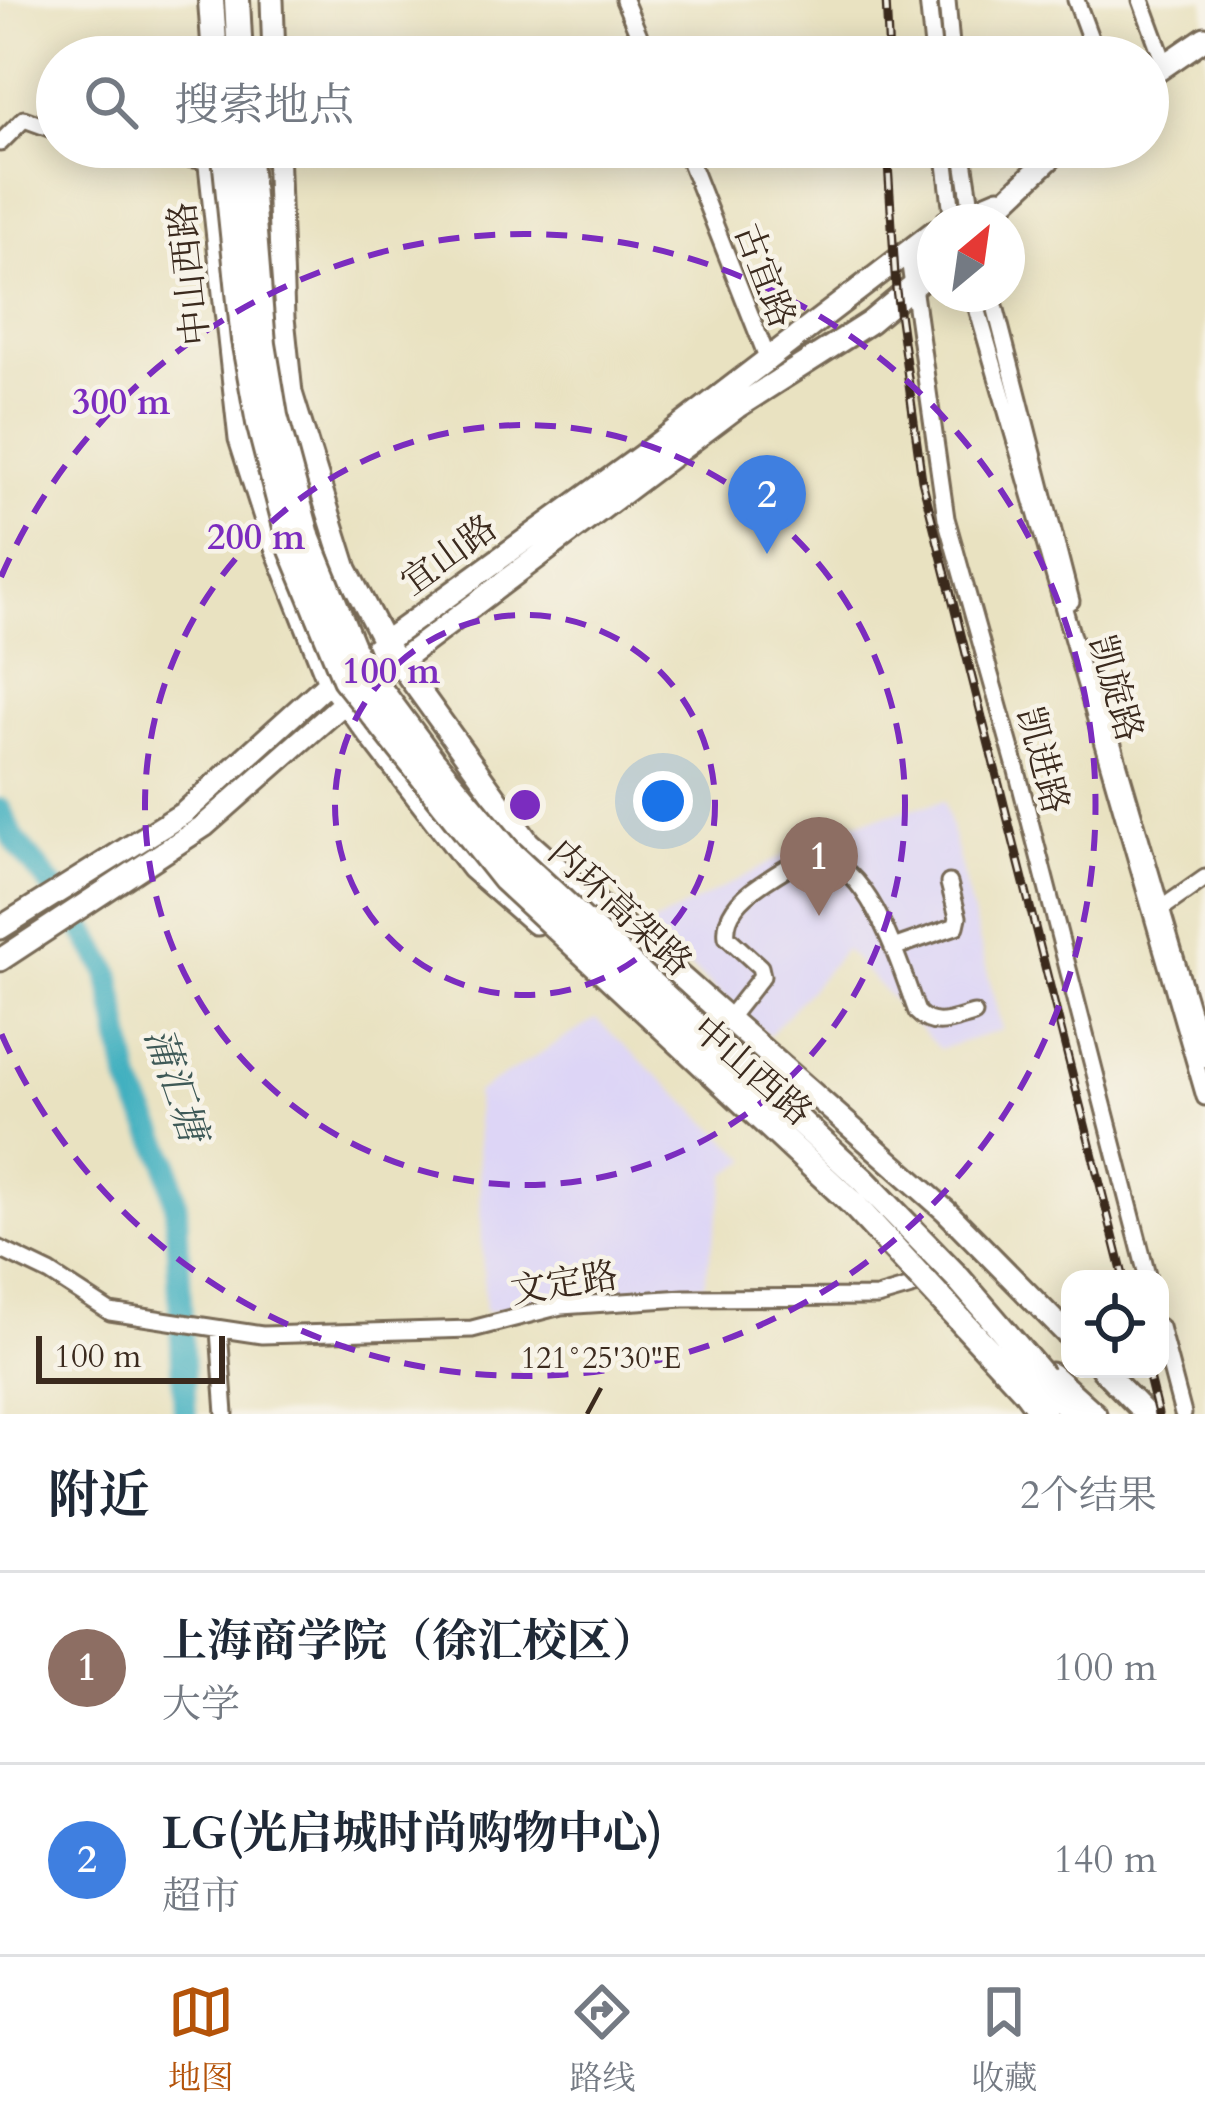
<!DOCTYPE html>
<html lang="zh">
<meta charset="utf-8">
<style>
body{margin:0;font-family:Cardo,"Noto Serif SC",serif;background:#f2f2f3;color:#1f2937}
.controls{position:absolute;right:36px;bottom:36px;display:grid;overflow:hidden;border-radius:24px;box-shadow:0 6px 30px #0003}
.controls button{width:108px;height:108px;display:grid;place-items:center;padding:0;border:0;border-bottom:3px solid #e0e1e3;background:#fff;color:#1f2937;font:60px sans-serif}
.compass{position:absolute;left:917px;top:204px;width:108px;height:108px;border-radius:50%;background:#fff;box-shadow:0 6px 30px #0003;rotate:29deg}
.scale{position:absolute;left:36px;bottom:30px;width:189px;box-sizing:border-box;padding-left:12px;border:6px solid #3b2a1e;border-top:0;font-size:33px;line-height:42px;white-space:nowrap;color:#3b2a1e;-webkit-text-stroke:9px #f7f3e8;paint-order:stroke}
.you{position:absolute;left:663px;top:801px;width:42px;height:42px;margin:-30px;border:9px solid #fff;border-radius:50%;background:#1a73e8;box-shadow:0 0 0 18px #1a73e833}
.badge{display:grid;place-items:center;width:78px;height:78px;border-radius:50%;background:#b45309;color:#fff;font-size:39px;font-weight:700}
.pin{position:absolute;translate:-50% -99px;filter:drop-shadow(0 3px 6px #0008)}
.pin::after{content:'';position:absolute;top:63px;width:42px;height:36px;background:inherit;clip-path:polygon(0 0,100% 0,50% 100%)}
.list{margin:0;padding:0;list-style:none}
h2{display:flex;justify-content:space-between;align-items:center;height:156px;margin:0;padding:0 48px;font-size:51px}
h2 small{font-size:39px;font-weight:400;color:#747a83}
.list li{display:grid;grid-template-columns:78px 1fr auto;gap:36px;align-items:center;box-sizing:border-box;height:192px;padding:0 48px;border-top:3px solid #e0e1e3}
.list b{display:block;font-size:45px;white-space:nowrap}
.list p{margin:0;font-size:39px;white-space:nowrap;color:#747a83}
.list em{font-size:39px;font-style:normal;color:#747a83}
.icon{flex:none;width:66px;height:66px;fill:none;stroke:currentColor;stroke-width:2;stroke-linecap:round;stroke-linejoin:round}
.map{position:relative;flex:none;width:1205px;height:1414px;overflow:hidden}
.search{position:absolute;background:#fff;box-shadow:0 6px 30px #0003;left:36px;right:36px;top:36px;height:132px;display:flex;align-items:center;gap:30px;box-sizing:border-box;padding:0 42px;border-radius:66px;color:#747a83;font-size:45px}
.sheet{height:540px;background:#fff}
nav{display:flex;justify-content:space-around;align-items:center;box-sizing:border-box;height:168px;border-top:3px solid #e0e1e3;background:#fff;font-size:33px;color:#747a83}
nav a{display:grid;justify-items:center;gap:6px}
nav .on{color:#b45309}
.map>svg:first-child{display:block}
.built{fill:#ddd5f6}
.lines{fill:none;stroke-linecap:round;stroke-linejoin:round}
.river{stroke:#43b0c0;stroke-width:24}
.minor-casing{stroke:#786a57;stroke-width:21}
.major-casing{stroke:#786a57;stroke-width:27}
.highway-casing{stroke:#786a57;stroke-width:30}
.minor{stroke:#fff;stroke-width:15}
.major{stroke:#fff;stroke-width:21}
.highway{stroke:#fff;stroke-width:24}
.rail-casing{stroke:#3b2a1e;stroke-width:9}
.rail{stroke:#f7f3e8;stroke-width:4.5;stroke-dasharray:14;stroke-linecap:butt}
.highway-bridge-casing{stroke:#786a57;stroke-width:30;stroke-linecap:butt}
.highway-bridge{stroke:#fff;stroke-width:24}
.ticks{fill:none;stroke:#3b2a1e;stroke-width:4.5}
.ring{fill:none;stroke:#7b2cbf;stroke-width:6;stroke-dasharray:21 15}
.labels{text-anchor:middle;stroke-width:9;stroke-linejoin:round;paint-order:stroke}
.street-label{font-size:36px;fill:#3b2a1e;stroke:#f7f3e8}
.water-label{font-size:39px;font-style:italic;fill:#3e5957;stroke:#f7f3e8}
.ticks-label{font-size:30px;text-anchor:middle;fill:#3b2a1e;stroke:#f7f3e8;stroke-width:9;stroke-linejoin:round;paint-order:stroke}
.centre{fill:#7b2cbf;stroke:#f7f3e8;stroke-width:6}
.ring-label{font-size:36px;text-anchor:middle;font-weight:bold;fill:#7b2cbf;stroke:#f7f3e8;stroke-width:9;stroke-linejoin:round;paint-order:stroke}
</style>
<div class="map">
<svg width="1205" height="1414" viewBox="0 0 1205 1414">
<rect width="100%" height="100%" fill="#f7f3e8"/>
<filter id="ink" filterUnits="userSpaceOnUse"><feTurbulence type="fractalNoise" baseFrequency=".00833" numOctaves="2"/><feDisplacementMap in="SourceGraphic" scale="24" xChannelSelector="R" yChannelSelector="G"/><feConvolveMatrix kernelMatrix="1 2 1 2 8 2 1 2 1" color-interpolation-filters="sRGB"/></filter>
<filter id="wash" filterUnits="userSpaceOnUse"><feTurbulence type="fractalNoise" baseFrequency=".004" numOctaves="4" result="noise"/><feDisplacementMap in="SourceGraphic" scale="48" xChannelSelector="R" yChannelSelector="G"/><feGaussianBlur stdDeviation="2.7" result="paint"/><feColorMatrix in="noise" values="0 0 0 0 0 0 0 0 0 0 0 0 0 0 0 0 0 1.4 0 .05"/><feComposite in="paint" operator="in"/></filter>
<g filter="url(#wash)">
<rect width="100%" height="100%" fill="#e9e2c1"/>
<path class="built" d="M 944,801 L 1002,1030 L 939,1049 L 845,949 L 769,1036 L 645,928 L 841,826 Z
M 596,1019 L 749,1160 L 727,1174 L 704,1284 L 485,1312 L 476,1093 Z"/>
<g class="lines">
<path class="river" d="M 0,810 L 13,838 L 75,915 L 109,973 L 130,1083 L 167,1161 L 176,1206 L 185,1414"/>
</g>
</g>
<g filter="url(#ink)">
<g class="lines">
<g class="minor-casing">
<path id="minor" d="M 624,0 L 648,57
M 928,0 L 934,57
M 947,0 L 952,57
M 1076,0 L 1097,57
M 1141,0 L 1165,65
M 0,143 L 24,119 L 57,131
M 106,147 L 209,161
M 684,147 L 767,357
M 944,147 L 953,222
M 962,147 L 973,219
M 908,251 L 946,518 L 1017,771 L 1148,1279
M 973,294 L 1205,1097
M 992,294 L 1071,601
M 1096,687 L 1205,1059
M 1158,911 L 1205,878
M 893,948 L 956,926 L 958,917 L 949,883
M 728,1019 L 762,976 L 760,967 L 727,937 C 724,914 742,897 760,885 C 772,877 787,866 801,861 C 865,839 901,971 917,1012 C 934,1030 952,1020 974,1014
M 0,1249 L 50,1273 L 110,1312 L 262,1335 L 472,1329 L 561,1306 L 684,1298 L 877,1297 L 932,1281
M 1160,1327 L 1183,1414
M 219,1330 L 225,1414"/>
</g>
<g class="major-casing">
<path id="major" d="M 272,0 L 274,57
M 1148,77 L 1205,38
M 208,147 L 240,439 L 269,530 L 329,682 L 472,868 L 535,923
M 277,147 L 283,318 L 291,393 L 346,569 L 384,642 L 528,842 L 946,1211 L 1070,1337
M 947,222 L 999,200
M 983,222 L 1062,147
M 0,928 L 184,813 L 329,682 L 640,457 L 935,231
M 0,960 L 204,826 L 345,702 L 737,407 L 870,322 L 935,268
M 902,1243 L 960,1294
M 1102,1369 L 1146,1414
M 1051,1374 L 1095,1414"/>
</g>
<g class="highway-casing">
<path id="highway" d="M 211,0 L 215,57
M 237,0 L 240,57
M 1043,1377 L 1073,1414
M 1026,1391 L 1043,1414"/>
</g>
<use href="#minor" class="minor"/>
<use href="#major" class="major"/>
<use href="#highway" class="highway"/>
<g class="rail-casing">
<path id="rail" d="M 886,0 L 889,57
M 887,147 L 896,290 L 922,480 L 1124,1279
M 1147,1369 L 1158,1414"/>
</g>
<use href="#rail" class="rail"/>
<g class="highway-bridge-casing">
<path id="highway-bridge" d="M 224,147 L 244,340 L 259,423 L 292,550 L 345,679 L 504,879 L 852,1203 L 1026,1391
M 247,147 L 263,344 L 275,416 L 308,539 L 357,659 L 432,760 L 508,851 L 863,1180 L 958,1278 L 1043,1377"/>
</g>
<use href="#highway-bridge" class="highway-bridge"/>
</g>
</g>
<path class="ticks" d="M 587,1414 L 601,1388"/>
<g class="ring">
<circle cx="525" cy="805" r="190"/>
<circle cx="525" cy="805" r="380"/>
<path d="M1 577A571 571 0 1 1 1 1033"/>
</g>
<g class="labels">
<g class="street-label">
<text transform="translate(188 274) rotate(-96)" y="13">中山西路</text>
<text transform="translate(766 275) rotate(69)" y="13">古宜路</text>
<text transform="translate(448 554) rotate(-36)" y="13">宜山路</text>
<text transform="translate(1117 688) rotate(74)" y="13">凯旋路</text>
<text transform="translate(1044 760) rotate(75)" y="13">凯进路</text>
<text transform="translate(621 907) rotate(43)" y="13">内环高架路</text>
<text transform="translate(753 1070) rotate(41)" y="13">中山西路</text>
<text transform="translate(564 1282) rotate(-9)" y="13">文定路</text>
</g>
<g class="water-label">
<text transform="translate(177 1084) rotate(71)" y="14">蒲汇塘</text>
</g>
</g>
<g class="ticks-label">
<text x="601" y="1368">121°25'30"E</text>
</g>
<circle cx="525" cy="805" r="18" class="centre"/>
<g class="ring-label">
<text x="121" y="414">300 m</text>
<text x="256" y="549">200 m</text>
<text x="391" y="683">100 m</text>
</g>
</svg>
<div class="controls">
<button><svg class="icon" aria-label="locate" viewBox="0 0 24 24"><circle cx="12" cy="12" r="6"/><path d="M12 2v4M12 18v4M2 12h4M18 12h4"/></svg></button>
</div>
<svg class="compass" viewBox="-18 -18 36 36"><path d="M0-13l5 13h-10z" fill="#e53935"/><path d="M0 13l5-13h-10z" fill="#747a83"/></svg>
<div class="scale">100 m</div>
<div class="you"></div>
<div class="pin badge" style="left:819px;top:916px;background:#8d6e63">1</div>
<div class="pin badge" style="left:767px;top:554px;background:#3f7fe0">2</div>
<div class="search"><svg class="icon" aria-label="search" viewBox="0 0 24 24"><circle cx="10" cy="10" r="6"/><path d="M15 15l6 6"/></svg>搜索地点</div>
</div>
<section class="sheet">
<h2>附近<small>2个结果</small></h2>
<ul class="list">
<li><span class="badge" style="background:#8d6e63">1</span><div><b>上海商学院（徐汇校区）</b><p>大学</p></div><em>100 m</em></li>
<li><span class="badge" style="background:#3f7fe0">2</span><div><b>LG(光启城时尚购物中心)</b><p>超市</p></div><em>140 m</em></li>
</ul>
</section>
<nav>
<a class="on"><svg class="icon" aria-label="map" viewBox="0 0 24 24"><path d="M3 6l6-2 6 2 6-2v14l-6 2-6-2-6 2zM9 4v14M15 6v14"/></svg>地图</a>
<a><svg class="icon" aria-label="directions" viewBox="0 0 24 24"><path d="M12 3l9 9-9 9-9-9zM9 14v-3h6M13 9l2 2-2 2"/></svg>路线</a>
<a><svg class="icon" aria-label="saved" viewBox="0 0 24 24"><path d="M7 4h10v16l-5-4-5 4z"/></svg>收藏</a>
</nav>
